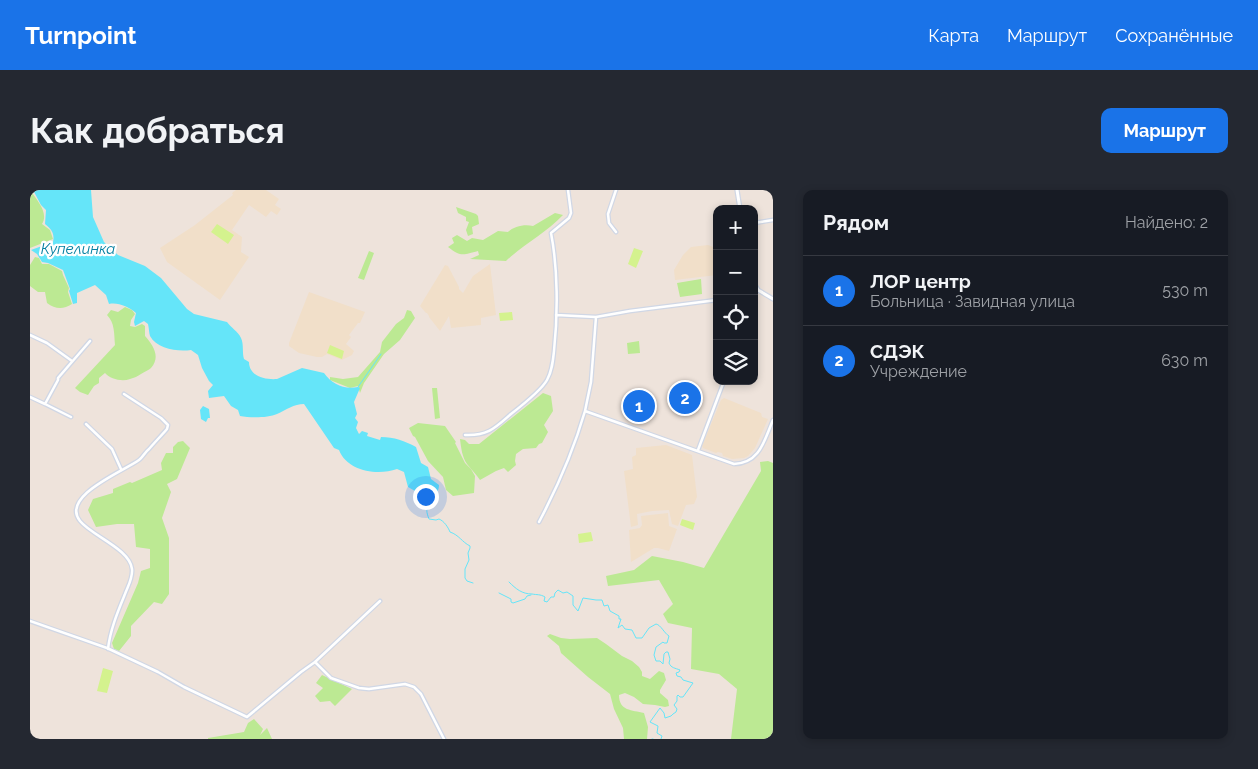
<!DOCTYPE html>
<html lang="ru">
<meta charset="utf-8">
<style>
body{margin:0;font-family:Raleway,sans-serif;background:#242831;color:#f1f3f6}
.controls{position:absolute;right:15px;top:15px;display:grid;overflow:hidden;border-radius:10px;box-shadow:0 2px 8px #0003}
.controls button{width:45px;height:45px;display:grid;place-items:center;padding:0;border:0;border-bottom:1px solid #363941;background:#171b24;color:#f1f3f6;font:25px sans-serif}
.you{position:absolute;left:395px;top:306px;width:18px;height:18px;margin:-12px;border:4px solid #fff;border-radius:50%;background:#1a73e8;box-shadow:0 0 0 8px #1a73e833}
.badge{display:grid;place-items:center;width:32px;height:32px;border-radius:50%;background:#1a73e8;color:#fff;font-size:16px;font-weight:700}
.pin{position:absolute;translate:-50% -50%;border:2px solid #fff;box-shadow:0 1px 5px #0006}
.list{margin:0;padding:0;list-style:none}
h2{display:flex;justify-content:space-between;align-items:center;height:65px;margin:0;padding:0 20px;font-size:21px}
h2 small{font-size:16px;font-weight:400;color:#9ea1a6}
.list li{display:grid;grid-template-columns:32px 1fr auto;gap:15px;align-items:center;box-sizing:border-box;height:70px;padding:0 20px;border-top:1px solid #363941}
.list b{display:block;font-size:19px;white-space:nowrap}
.list p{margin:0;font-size:16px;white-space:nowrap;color:#9ea1a6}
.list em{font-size:16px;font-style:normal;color:#9ea1a6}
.icon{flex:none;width:28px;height:28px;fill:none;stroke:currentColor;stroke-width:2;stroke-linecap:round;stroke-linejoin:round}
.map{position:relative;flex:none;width:743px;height:549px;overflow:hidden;border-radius:10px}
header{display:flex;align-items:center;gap:30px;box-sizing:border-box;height:70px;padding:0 25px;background:#1a73e8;color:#fff}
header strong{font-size:24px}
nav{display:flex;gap:28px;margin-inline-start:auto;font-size:18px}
.intro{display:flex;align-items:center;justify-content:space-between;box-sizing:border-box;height:120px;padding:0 30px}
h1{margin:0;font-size:35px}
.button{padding:12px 22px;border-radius:10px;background:#1a73e8;color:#fff;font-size:18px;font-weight:700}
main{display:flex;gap:30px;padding:0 30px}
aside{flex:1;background:#171b24;border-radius:10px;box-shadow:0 2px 8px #0003}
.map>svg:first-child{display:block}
.education{fill:#f1dfc9}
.green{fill:#bce993}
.pitch{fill:#d4f28e}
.water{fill:#65e5f9}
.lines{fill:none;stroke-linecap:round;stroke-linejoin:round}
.stream{stroke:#65e5f9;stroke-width:1}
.minor-casing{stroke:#d0d7e5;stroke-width:5}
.tertiary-casing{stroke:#d0d7e5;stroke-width:5.5}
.minor{stroke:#fff;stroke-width:2.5}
.tertiary{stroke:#fff;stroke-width:3}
.labels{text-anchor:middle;stroke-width:4.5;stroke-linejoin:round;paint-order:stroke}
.water-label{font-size:15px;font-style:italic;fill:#027ea0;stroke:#fff}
</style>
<header>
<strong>Turnpoint</strong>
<nav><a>Карта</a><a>Маршрут</a><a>Сохранённые</a></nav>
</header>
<div class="intro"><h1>Как добраться</h1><a class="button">Маршрут</a></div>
<main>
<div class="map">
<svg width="743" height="549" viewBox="0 0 743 549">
<rect width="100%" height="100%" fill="#eee3db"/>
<path class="education" d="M 206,0 L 236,0 L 249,9 L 245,15 L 251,19 L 247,25 L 241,21 L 236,27 L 219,15 L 202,40 L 212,47 L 211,62 L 219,67 L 190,110 L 137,72 L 130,58 L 165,35 L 203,5 L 202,3 Z
M 678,55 L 683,57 L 687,85 L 645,90 L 644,80 L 653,65 L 661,57 Z
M 460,74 L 466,125 L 451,128 L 451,135 L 421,138 L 419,126 L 410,141 L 399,127 L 399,126 L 397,123 L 396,123 L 390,116 L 415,75 L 418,76 L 429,97 L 429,99 L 433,103 L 443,86 Z
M 279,102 L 335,122 L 330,133 L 328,133 L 319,145 L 321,147 L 316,154 L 324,161 L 322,165 L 312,170 L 297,164 L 292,167 L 287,167 L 269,163 L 259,156 L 259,153 Z
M 694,208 L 731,223 L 732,227 L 738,229 L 725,258 L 718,266 L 714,268 L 702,269 L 693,266 L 692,263 L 688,262 L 686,263 L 673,258 L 672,256 L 691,210 Z
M 636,255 L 662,265 L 667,307 L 664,314 L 656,315 L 648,336 L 642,334 L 639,320 L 622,321 L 607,324 L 608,335 L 601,337 L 594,281 L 603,279 L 602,267 L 606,265 L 606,258 Z
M 638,323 L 639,336 L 647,339 L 639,361 L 628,358 L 624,358 L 601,372 L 599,340 L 610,338 L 612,335 L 611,326 Z"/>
<path class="green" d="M 0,0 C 7,10 19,23 12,34 L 20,40 L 23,49 L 0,58 Z
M 426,17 L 446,24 L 448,26 L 449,34 L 442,37 L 443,44 L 438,46 L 436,40 L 439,32 L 436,31 L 436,27 L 428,23 Z
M 525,23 L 533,25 C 516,43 494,54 476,71 L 440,69 L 449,65 L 448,61 C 433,65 431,67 418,57 L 424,53 L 422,48 L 427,45 L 437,51 L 442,48 L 453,50 L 468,41 L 478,42 C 484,36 495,34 503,36 Z
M 339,61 L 344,63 L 334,90 L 328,88 Z
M 5,67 L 9,68 L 12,74 L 19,74 L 32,81 L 33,85 L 39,98 L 38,102 L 42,114 C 33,120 25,119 17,113 L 15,102 L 8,102 L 0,96 L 0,75 Z
M 671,89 L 672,104 L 650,107 L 647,93 Z
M 95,117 L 102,120 L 105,124 L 101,130 L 100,136 L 105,137 L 112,134 L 115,136 L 115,146 C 123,155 131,167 121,178 C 119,180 114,182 111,184 C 108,186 104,188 100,189 C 92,192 80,189 75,183 L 69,188 L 69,193 L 64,196 L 58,205 L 50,202 L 45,198 L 85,155 C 84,144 85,133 77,125 L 81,120 L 88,122 Z
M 377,120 L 381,121 L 385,128 L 370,150 L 354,164 L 334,193 L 330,203 L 328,196 L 320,198 L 300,190 L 300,187 L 313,189 L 328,187 L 350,162 L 352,152 L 366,134 L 374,128 Z
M 609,151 L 610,163 L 598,164 L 597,153 Z
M 402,198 L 407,198 L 410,228 L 405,229 Z
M 513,203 L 521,206 L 523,221 L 514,235 L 518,242 L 512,253 L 509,254 L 506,258 L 493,259 L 486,264 L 485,271 L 486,275 L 478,282 L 474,278 L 466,281 L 450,290 C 446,284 441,279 437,274 C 432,267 431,257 430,249 L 435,250 L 439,254 L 449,254 Z
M 388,233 L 415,236 L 426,252 L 425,253 L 435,273 L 441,279 L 445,286 L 444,303 L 423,306 L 416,300 L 413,287 L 398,271 L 385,247 L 383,246 L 379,238 Z
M 153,251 L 160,258 L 147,289 L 137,294 L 141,302 L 132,328 L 139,348 L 139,404 L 132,414 L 124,412 L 101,436 L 101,446 L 89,461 L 84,459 L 82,453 L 108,393 L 111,381 L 120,378 L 120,359 L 106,357 L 104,334 L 87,334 L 66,337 L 58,320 L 63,309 L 83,303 L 83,299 L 100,292 L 102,293 L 132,280 L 131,273 L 136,263 L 143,263 L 143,257 L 148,252 Z
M 738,271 L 743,273 L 743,549 L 701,549 L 707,499 L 689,484 L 661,479 L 662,438 L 638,433 L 633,424 L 643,414 L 629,390 L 578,396 L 576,386 L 604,380 L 622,366 L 653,372 L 674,378 L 731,281 L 730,272 Z
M 520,444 L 531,448 L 540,449 L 567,448 L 576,454 L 592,466 L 602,471 L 609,477 L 612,482 L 612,486 L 620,489 L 629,481 L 634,483 L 636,490 L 630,500 L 630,503 L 638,510 L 639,516 L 635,517 L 625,515 L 613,514 L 604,507 L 595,503 L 589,505 C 589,521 602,520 614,523 L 618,537 L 617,549 L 594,549 L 593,538 L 584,519 L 580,504 L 558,487 L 531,463 L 529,456 L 517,446 Z
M 292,485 L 322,499 L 305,516 L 300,511 L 290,512 L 285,506 L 293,498 L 286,493 Z
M 224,529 L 233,539 L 230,545 L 237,538 L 242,549 L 178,549 L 178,548 L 214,542 L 218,533 Z"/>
<path class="pitch" d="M 187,34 L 204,45 L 198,54 L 181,42 Z
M 604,58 L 613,61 L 606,78 L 598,74 Z
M 482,122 L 483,130 L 470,131 L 469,123 Z
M 300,155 L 314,161 L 312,169 L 297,163 Z
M 652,329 L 665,333 L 663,340 L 650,335 Z
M 561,342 L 563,351 L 549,353 L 548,344 Z
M 73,478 L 83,481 L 77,503 L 67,501 Z"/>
<path class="water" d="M 3,0 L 61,0 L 63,27 L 74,52 L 88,65 L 115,76 L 131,88 L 157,119 L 164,124 L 197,132 C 201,138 208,141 211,148 C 214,154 212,163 214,169 L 219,172 C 219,186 235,190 247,189 L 272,178 L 294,183 C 302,194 314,200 328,197 L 330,198 L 324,212 L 327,224 L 325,228 L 328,232 L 326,238 L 329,244 L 332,241 L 338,243 L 337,246 L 350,250 L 351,247 C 364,247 375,251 386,257 L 391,273 L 398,277 L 401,289 L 409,295 C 409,299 408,301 405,305 L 406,300 L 400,296 L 395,302 L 392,300 L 385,301 L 378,297 L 374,282 L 367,279 C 347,286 317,281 309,260 L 304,258 L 274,214 C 264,214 256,220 247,224 C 238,228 220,228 210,226 L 208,220 L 201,216 L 194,206 L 179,208 L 178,201 L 183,195 L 179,191 L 172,178 L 168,165 L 161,160 C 148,162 127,159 120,146 C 119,143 119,138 118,134 L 114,131 L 105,136 L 104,132 L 106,123 C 99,117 88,112 79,114 L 76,105 L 65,95 L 47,103 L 47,113 L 43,114 L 39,101 L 40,99 L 33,80 L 18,73 L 12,72 L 7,64 L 1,60 L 23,52 C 25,43 21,39 15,34 L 16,20 L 11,15 Z
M 173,216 L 179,219 L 180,228 L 178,228 L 176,232 L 171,229 L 170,220 Z"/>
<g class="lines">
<path class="stream" d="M 328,197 L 351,164
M 405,305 C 401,317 393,314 399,329 L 406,330 L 409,329 C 414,331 418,337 420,342 C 429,345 432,352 440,356 L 440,358 L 438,363 L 439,370 L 435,379 L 435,388 L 437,391 L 443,393
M 479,392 C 486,399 492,404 502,404 C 507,405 510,404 515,407 L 514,411 L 517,412 L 521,407 L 524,407 L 525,403 L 528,400 L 533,403 L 537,402 L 543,406 L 543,415 L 548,421 L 553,408 L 566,410 L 572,410 L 574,416 L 578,415 L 580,421 L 589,426 L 589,429 L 591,429 L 588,438 L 592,435 L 595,439 L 602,440 L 606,448 L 612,448 L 619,438 L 626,434 C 631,435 634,443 639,446 L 637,453 L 634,453 L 633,452 L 626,457 L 624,465 L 626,471 L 630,471 L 633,474 L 634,464 L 636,462 L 638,462 L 640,469 L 639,473 C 641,478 645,478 650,480 L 649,482 L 646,483 L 647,486 L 651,487 L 653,490 L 663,493 L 653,507 L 650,507 L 648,505 L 647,506 L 647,511 L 644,515 L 647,519 L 646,522 L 643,524 L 641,526 L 635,528 L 634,523 L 630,518 L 620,532 L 628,536 L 627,543 L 632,546 L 631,549
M 469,403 L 481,409 L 481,412 L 483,413 L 495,409 L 497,406 L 501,405
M 622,549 L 623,549"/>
<g class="minor-casing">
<path id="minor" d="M 586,0 L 578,24 L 579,33 L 586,42
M 724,33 L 743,30
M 526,125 L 566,127 L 600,121 L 687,110
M 566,127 L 561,192 L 555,221 L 704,274 C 730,273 734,251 743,230
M 0,145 L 17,153 L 42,171
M 0,207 L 15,214
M 41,227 L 15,214 L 28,190 L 28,188 L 60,151
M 56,234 L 82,259 L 91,279
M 435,245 C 458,246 465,238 481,224 C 490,217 512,199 517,190 C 522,181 523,171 524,161 C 528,124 528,79 521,43 L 539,28 L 541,23 L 538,0
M 668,260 L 694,191
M 509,332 C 528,296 544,259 555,221
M 0,431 L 77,458 L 128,482 L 154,497 L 217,527 L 271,482 L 285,472 L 350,411
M 78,459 C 80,440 88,421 95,404 C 98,396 103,388 102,379 C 100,359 62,346 50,331 C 30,306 94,281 109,270 C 113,267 115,262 119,259 C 125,252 131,246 137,239 L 138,235 L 131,228 L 94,204
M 285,472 L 301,488 L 329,498 L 339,499 L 375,494 L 384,497 L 391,504 L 414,549"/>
</g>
<g class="tertiary-casing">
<path id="tertiary" d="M 707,0 L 710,19
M 724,93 L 728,100 L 743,109"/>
</g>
<use href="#minor" class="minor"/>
<use href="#tertiary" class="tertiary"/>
</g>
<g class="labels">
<g class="water-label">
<text x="48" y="64">Купелинка</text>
</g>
</g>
</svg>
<div class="controls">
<button>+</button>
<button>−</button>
<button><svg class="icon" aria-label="locate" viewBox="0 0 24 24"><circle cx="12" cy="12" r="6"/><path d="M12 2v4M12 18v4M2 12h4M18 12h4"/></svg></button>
<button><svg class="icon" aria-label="layers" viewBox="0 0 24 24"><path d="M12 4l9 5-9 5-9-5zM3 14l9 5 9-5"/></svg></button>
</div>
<div class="you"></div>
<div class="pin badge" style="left:609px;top:216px">1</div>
<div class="pin badge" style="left:655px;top:208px">2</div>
</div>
<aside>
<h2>Рядом<small>Найдено: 2</small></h2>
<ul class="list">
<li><span class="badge">1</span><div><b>ЛОР центр</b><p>Больница · Завидная улица</p></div><em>530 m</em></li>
<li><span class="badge">2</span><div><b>СДЭК</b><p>Учреждение</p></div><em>630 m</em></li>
</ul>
</aside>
</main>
